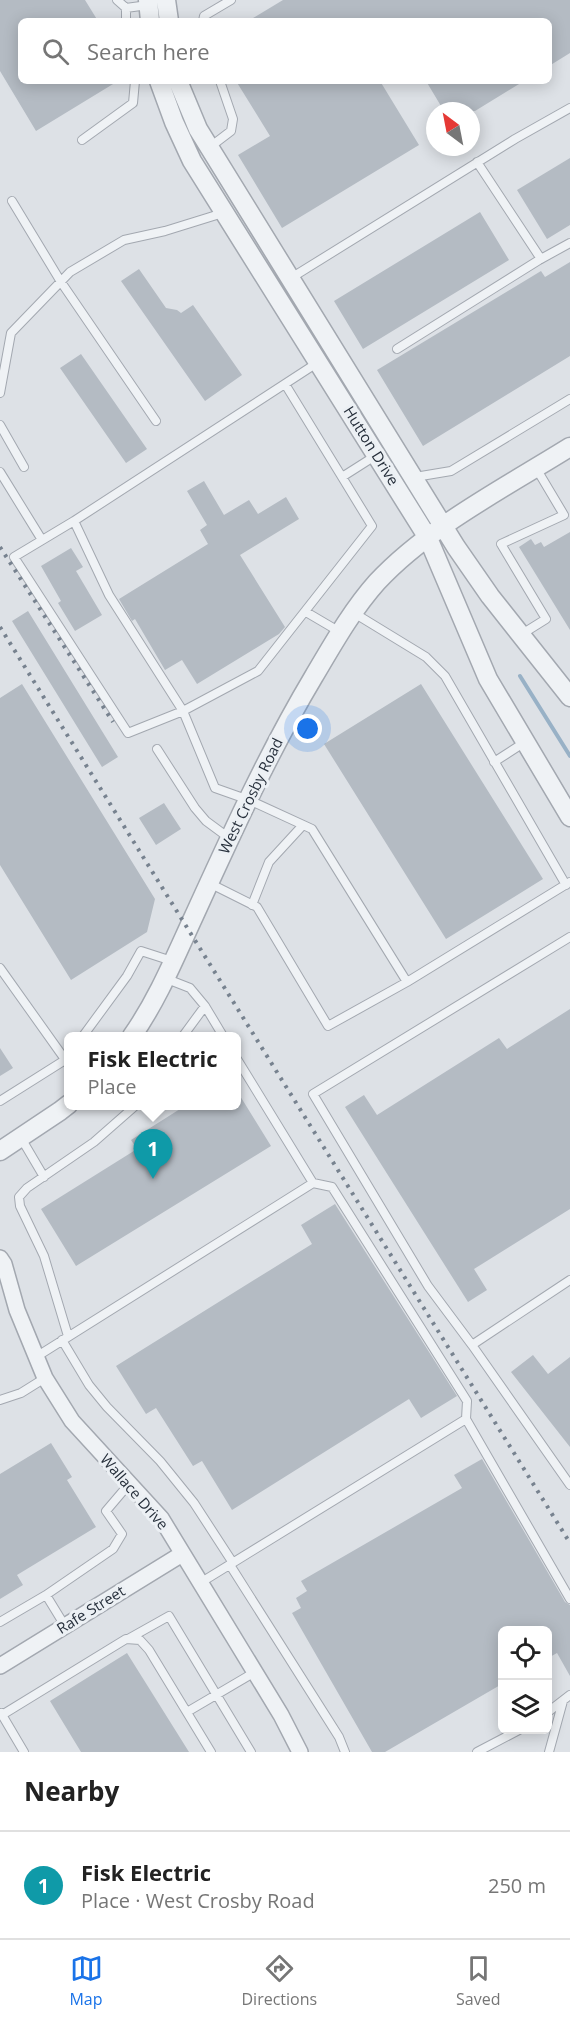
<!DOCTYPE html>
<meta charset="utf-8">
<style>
body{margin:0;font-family:"Open Sans",sans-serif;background:#f2f2f2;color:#222}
.controls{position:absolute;right:18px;bottom:18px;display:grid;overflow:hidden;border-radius:9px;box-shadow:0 3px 15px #0003}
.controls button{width:54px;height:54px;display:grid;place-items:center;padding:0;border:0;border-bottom:2px solid #e0e0e0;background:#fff;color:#222;font:30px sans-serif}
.compass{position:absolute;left:426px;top:102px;width:54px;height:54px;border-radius:50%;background:#fff;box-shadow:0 3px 15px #0003;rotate:328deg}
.you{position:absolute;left:308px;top:729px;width:21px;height:21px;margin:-15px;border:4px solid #fff;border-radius:50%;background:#1a73e8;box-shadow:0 0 0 9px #1a73e833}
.badge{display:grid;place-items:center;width:39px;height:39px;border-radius:50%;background:#1a73e8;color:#fff;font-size:20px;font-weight:700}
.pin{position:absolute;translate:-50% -50px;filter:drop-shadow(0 2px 3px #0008)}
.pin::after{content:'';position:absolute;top:32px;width:21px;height:18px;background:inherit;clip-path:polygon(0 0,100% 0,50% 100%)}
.popup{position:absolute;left:64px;top:1032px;width:177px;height:78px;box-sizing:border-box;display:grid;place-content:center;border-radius:9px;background:#fff;filter:drop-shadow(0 2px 4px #0005);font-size:20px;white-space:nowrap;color:#767676}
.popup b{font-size:22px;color:#222}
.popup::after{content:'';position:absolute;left:50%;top:100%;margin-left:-12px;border:12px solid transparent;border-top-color:#fff}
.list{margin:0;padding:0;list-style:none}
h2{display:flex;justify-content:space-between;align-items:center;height:78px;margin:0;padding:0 24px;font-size:26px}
h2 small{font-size:20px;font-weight:400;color:#767676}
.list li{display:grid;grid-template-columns:39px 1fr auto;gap:18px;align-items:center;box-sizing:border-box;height:108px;padding:0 24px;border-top:2px solid #e0e0e0}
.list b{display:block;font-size:22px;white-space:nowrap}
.list p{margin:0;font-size:20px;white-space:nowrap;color:#767676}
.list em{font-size:20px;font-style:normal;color:#767676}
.icon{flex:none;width:33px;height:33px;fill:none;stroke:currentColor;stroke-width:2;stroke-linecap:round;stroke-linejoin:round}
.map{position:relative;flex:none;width:570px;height:1752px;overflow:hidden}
.search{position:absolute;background:#fff;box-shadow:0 3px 15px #0003;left:18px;right:18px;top:18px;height:66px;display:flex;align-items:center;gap:15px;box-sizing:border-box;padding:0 21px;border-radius:9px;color:#767676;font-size:22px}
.sheet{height:186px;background:#fff}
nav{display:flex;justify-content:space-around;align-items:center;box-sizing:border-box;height:84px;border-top:2px solid #e0e0e0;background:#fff;font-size:16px;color:#767676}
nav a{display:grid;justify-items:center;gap:3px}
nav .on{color:#1a73e8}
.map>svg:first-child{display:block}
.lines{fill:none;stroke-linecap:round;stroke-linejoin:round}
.stream{stroke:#98b1c6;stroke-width:4}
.building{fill:#b4bbc3}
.service-casing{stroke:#a3a8b0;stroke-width:10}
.minor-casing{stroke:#a3a8b0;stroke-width:18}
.tertiary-casing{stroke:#a3a8b0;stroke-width:21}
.service{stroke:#eff2f5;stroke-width:8}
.minor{stroke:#eff2f5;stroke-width:15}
.tertiary{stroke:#eff2f5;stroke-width:18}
.rail{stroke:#77828f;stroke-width:4;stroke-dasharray:3 6;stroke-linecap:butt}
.labels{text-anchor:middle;stroke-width:6;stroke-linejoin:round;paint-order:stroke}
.street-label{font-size:15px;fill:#27303c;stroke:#ecf0f4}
</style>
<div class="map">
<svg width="570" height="1752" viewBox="0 0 570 1752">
<rect width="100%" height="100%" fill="#dde1e6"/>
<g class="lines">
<path class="stream" d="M 520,676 L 570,756"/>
</g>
<path class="building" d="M 0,0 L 85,0 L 98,21 L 21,21 L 21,81 L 118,81 L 36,131 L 0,71 Z
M 283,0 L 570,0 L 570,53 L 549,66 L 549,21 L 248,21 Z
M 236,81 L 380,81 L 419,145 L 282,228 L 238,155 L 270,136 Z
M 426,81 L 524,81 L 475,111 L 444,111 Z
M 570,158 L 570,225 L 547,239 L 517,190 Z
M 480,212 L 509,260 L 363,349 L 334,301 Z
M 570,262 L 570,356 L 423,446 L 377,370 L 541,271 L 545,277 Z
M 139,269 L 166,308 L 177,310 L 181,313 L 193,305 L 242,375 L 205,401 L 121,281 Z
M 81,354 L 147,449 L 126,463 L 60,368 Z
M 204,481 L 224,515 L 249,500 L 258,514 L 286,497 L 299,519 L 240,555 L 285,627 L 279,634 L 197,684 L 182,660 L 165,670 L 135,619 L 132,621 L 119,599 L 208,544 L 200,530 L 207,525 L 187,491 Z
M 570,532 L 570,630 L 519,547 L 531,539 L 535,545 L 541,542 L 544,547 Z
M 71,548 L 83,567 L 76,571 L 102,615 L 75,631 L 58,603 L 61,601 L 41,566 Z
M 28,611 L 118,757 L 102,767 L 12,621 Z
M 22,684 L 155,899 L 147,932 L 71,980 L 0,865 L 0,698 Z
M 421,684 L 543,879 L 446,939 L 324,744 Z
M 164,803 L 181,829 L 156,845 L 139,818 Z
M 570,1009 L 570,1209 L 474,1269 L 487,1290 L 468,1302 L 345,1107 L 364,1095 L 377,1115 L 499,1038 L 507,1049 Z
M 0,1048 L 13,1068 L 0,1076 Z
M 237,1091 L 271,1146 L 76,1266 L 41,1209 L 137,1149 L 131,1140 L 180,1109 L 178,1106 L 237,1106 Z
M 335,1204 L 457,1396 L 421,1418 L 409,1399 L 232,1510 L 202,1461 L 193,1466 L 156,1408 L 146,1414 L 116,1366 L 312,1244 L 301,1225 Z
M 533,1355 L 548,1374 L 570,1357 L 570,1447 L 511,1372 Z
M 51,1443 L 72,1477 L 67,1480 L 96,1527 L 17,1575 L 23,1585 L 0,1599 L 0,1474 Z
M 482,1459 L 565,1602 L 570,1605 L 570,1676 L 557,1653 L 548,1658 L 548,1630 L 502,1630 L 502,1684 L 385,1752 L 372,1752 L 292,1613 L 301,1608 L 296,1598 L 307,1591 L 301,1581 L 462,1488 L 454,1475 Z
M 127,1653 L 189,1752 L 81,1752 L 50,1701 Z"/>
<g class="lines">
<g class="service-casing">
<path id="service" d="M 117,0 L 126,8 L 148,5
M 126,8 L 126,21
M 203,21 L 204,16 L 231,0
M 82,140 L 133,103 L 135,81
M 210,147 L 231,131 L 233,119 L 220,81
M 477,162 L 541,259
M 12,201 L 61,282 L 156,421
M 291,278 L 515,139 L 570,108
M 397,349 L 539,260 L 570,243
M 317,363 L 74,521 L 109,595 L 183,711 L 258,671 L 372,526 L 342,477 L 375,456
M 285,384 L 342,477
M 0,393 L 11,333 L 70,272 L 124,240 L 165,231 L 223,213
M 0,425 L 24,467
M 0,472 L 42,540
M 415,477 L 451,471 L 570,399
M 74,521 L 14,557 L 128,733 L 183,711 L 215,788 L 249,800 L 312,829 L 407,982 L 570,882
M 306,612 L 340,632
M 354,613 L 426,657 L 445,676 L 566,885
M 522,634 L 546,619 L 501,544 L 564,515 L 536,468
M 157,749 L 195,808 L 206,821 L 229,838
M 494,762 L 525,742
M 209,883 L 257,907 L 328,1026 L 407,982
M 252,905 L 269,862 L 303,825
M 0,968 L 69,1065
M 167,979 L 190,988 L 205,1006 L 223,1036
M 83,1036 L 127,976 L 141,951 L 172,961
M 183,1036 L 205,1006
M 0,1101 L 65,1060 L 69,1055
M 21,1138 L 44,1177
M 313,1183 L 332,1187 L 467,1401 L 466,1419
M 570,1280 L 472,1345 L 570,1485
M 68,1336 L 44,1256 L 20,1206 L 19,1197 L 27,1188 L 94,1142 L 135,1106
M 62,1340 L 89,1385 L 107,1407 L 160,1461 L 194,1503 L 233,1563
M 472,1345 L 428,1286 L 313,1094 L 570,937
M 36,1357 L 313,1183 L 237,1059
M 0,1400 L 21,1393 L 45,1378
M 230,1565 L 339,1737 L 345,1752
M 200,1583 L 466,1419 L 570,1599
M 46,1595 L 65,1626
M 0,1622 L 46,1595 L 113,1549 L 122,1534 L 106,1511 L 129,1484
M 128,1639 L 169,1616 L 251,1752
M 187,1712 L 255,1672
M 548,1712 L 570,1695
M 1,1713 L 24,1752
M 2,1715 L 126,1639 L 140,1640 L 149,1650 L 211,1752
M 477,1752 L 519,1730
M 549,1752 L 563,1701"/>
</g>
<g class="minor-casing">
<path id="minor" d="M 0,1258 L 4,1264 L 17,1310 L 45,1378 L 72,1421 L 161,1518 L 281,1715 L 300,1752
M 0,1666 L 182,1554"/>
</g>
<g class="tertiary-casing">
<path id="tertiary" d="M 148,0 L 150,21
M 166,0 L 169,21
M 159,81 L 174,122 L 192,161 L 428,538 L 488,679 L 570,817
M 178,81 L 198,129 L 456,547 L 490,596 L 570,697
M 132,1036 C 158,999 175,957 194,916 C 231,835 268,753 314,676 C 333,644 352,610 377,582 C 428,527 506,487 570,447
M 0,1151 L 60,1111 L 69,1104"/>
</g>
<use href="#service" class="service"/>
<use href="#minor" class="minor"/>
<use href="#tertiary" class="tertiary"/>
<path class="rail" d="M 0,547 L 113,722
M 0,627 L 570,1543"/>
</g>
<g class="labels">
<g class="street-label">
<text transform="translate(371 446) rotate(58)" y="5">Hutton Drive</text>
<text transform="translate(251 796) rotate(-64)" y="5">West Crosby Road</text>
<text transform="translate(134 1492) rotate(49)" y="5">Wallace Drive</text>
<text transform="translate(91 1610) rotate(-32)" y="5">Rafe Street</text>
</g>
</g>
</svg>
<div class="controls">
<button><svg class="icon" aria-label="locate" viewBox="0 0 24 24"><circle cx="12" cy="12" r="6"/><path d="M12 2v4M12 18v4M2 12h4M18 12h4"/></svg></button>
<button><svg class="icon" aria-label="layers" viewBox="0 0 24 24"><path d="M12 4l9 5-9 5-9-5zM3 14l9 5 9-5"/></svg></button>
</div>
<svg class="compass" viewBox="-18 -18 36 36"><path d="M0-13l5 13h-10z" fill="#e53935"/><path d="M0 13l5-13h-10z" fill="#767676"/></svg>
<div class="you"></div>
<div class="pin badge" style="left:153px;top:1179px;background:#0f9aa8">1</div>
<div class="popup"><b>Fisk Electric</b>Place</div>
<div class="search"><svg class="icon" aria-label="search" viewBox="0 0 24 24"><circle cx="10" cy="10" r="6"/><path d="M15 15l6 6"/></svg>Search here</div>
</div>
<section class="sheet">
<h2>Nearby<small></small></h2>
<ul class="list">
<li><span class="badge" style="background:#0f9aa8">1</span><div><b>Fisk Electric</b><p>Place · West Crosby Road</p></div><em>250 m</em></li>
</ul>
</section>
<nav>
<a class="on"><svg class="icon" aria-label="map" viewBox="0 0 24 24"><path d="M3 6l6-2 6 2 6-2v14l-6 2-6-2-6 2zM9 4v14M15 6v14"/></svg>Map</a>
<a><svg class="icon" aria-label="directions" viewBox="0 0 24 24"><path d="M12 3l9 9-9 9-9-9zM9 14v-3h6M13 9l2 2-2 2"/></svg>Directions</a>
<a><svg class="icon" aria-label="saved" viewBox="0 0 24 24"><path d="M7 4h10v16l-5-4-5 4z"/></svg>Saved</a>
</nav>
